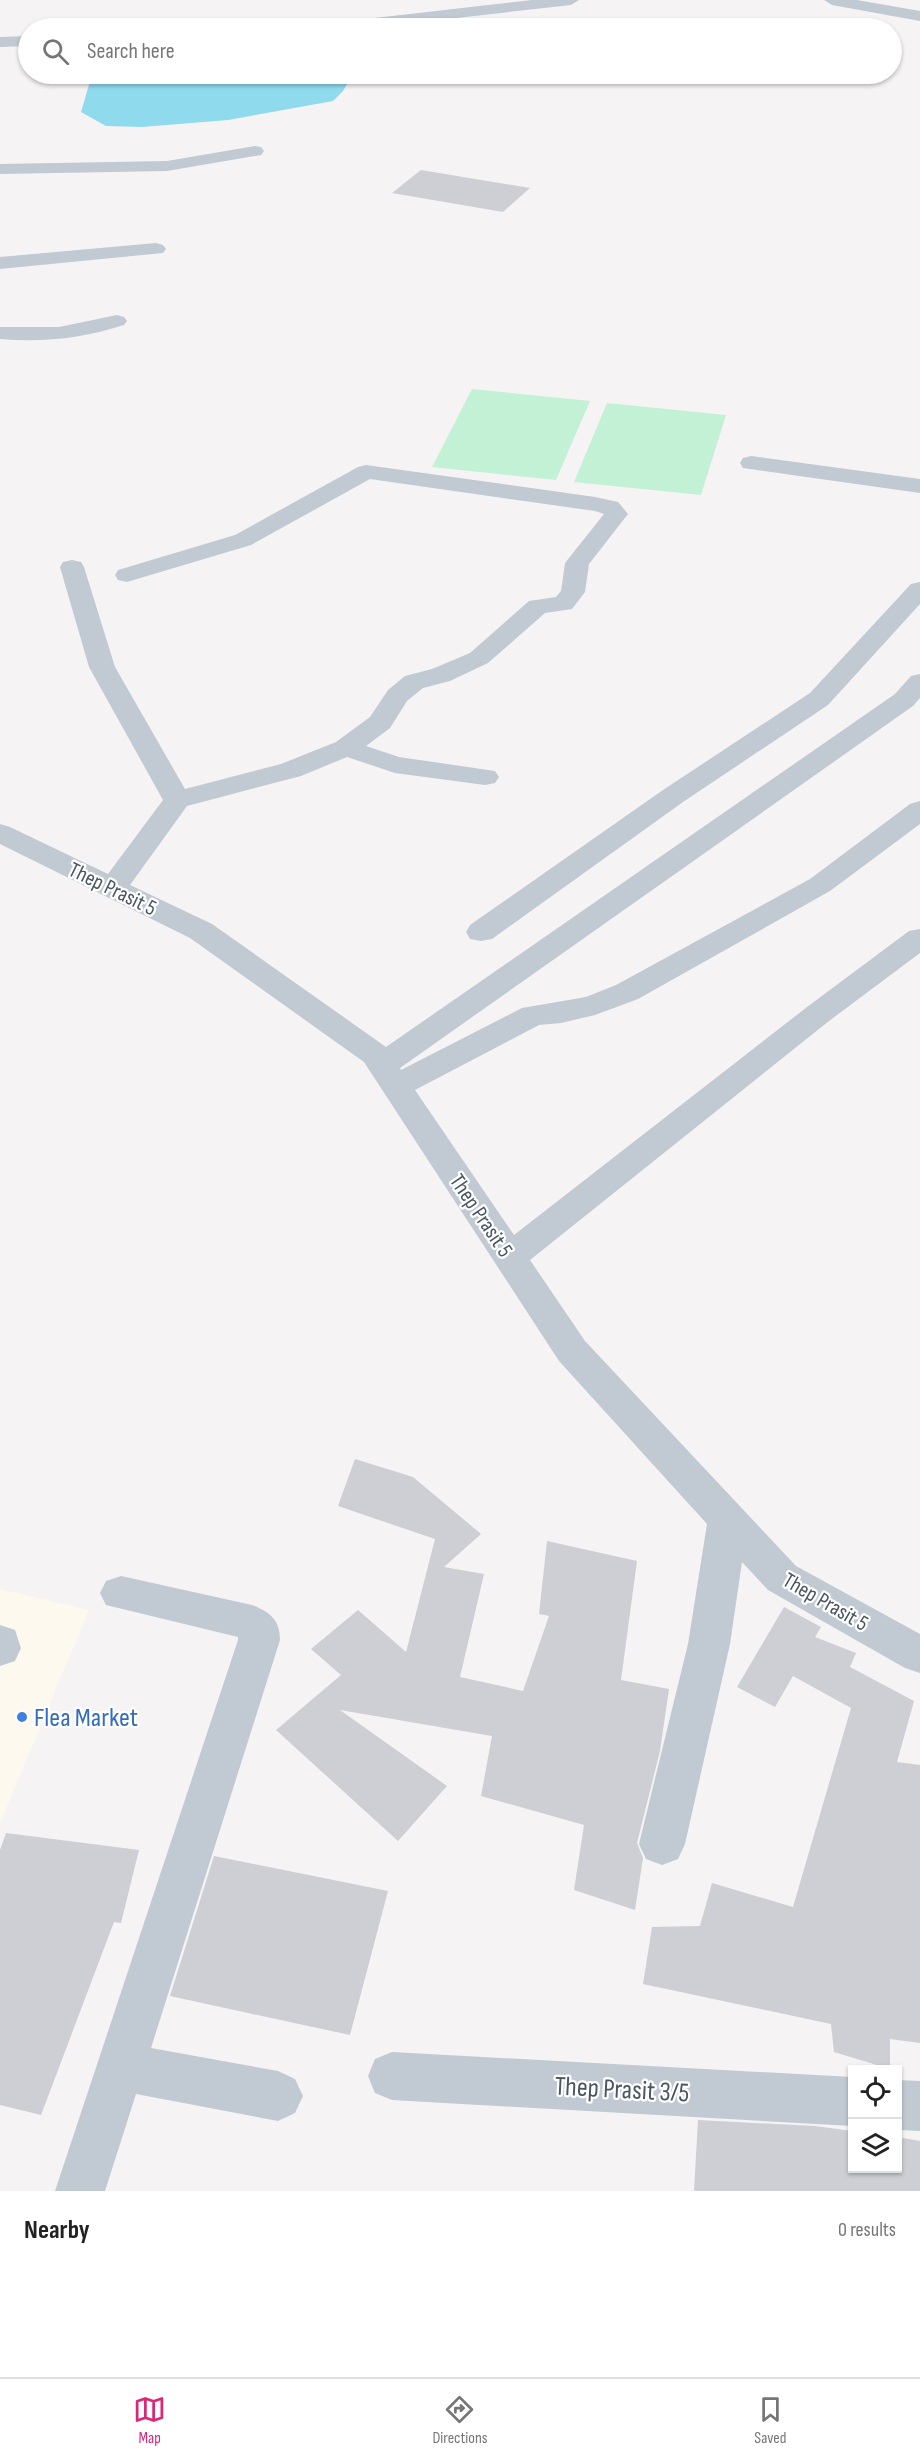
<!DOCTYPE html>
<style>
body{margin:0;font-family:"Sofia Sans Condensed",sans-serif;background:#f2f2f2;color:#222}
.controls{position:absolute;right:18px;bottom:18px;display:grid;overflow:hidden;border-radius:0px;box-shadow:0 2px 4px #0004}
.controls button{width:54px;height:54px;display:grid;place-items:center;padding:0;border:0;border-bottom:2px solid #e0e0e0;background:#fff;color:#222;font:30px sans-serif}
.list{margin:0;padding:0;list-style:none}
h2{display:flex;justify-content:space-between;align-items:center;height:78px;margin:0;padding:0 24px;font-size:26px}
h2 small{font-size:20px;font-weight:400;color:#767676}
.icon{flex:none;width:33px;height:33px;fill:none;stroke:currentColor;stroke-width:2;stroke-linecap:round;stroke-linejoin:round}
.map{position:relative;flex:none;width:920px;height:2191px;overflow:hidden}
.search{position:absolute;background:#fff;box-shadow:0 2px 4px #0004;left:18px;right:18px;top:18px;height:66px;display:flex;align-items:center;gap:15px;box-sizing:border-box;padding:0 21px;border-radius:33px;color:#767676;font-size:22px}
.sheet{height:186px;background:#fff}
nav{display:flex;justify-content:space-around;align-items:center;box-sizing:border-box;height:84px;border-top:2px solid #e0e0e0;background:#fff;font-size:16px;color:#767676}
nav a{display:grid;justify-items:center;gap:3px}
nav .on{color:#db2777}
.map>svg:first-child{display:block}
.commercial{fill:#fdf9ef}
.green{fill:#c3f1d5}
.water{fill:#90daee}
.building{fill:#cdcfd5}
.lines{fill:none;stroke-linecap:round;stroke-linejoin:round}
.minor{fill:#c1cad2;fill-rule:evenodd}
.shop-dot{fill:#3f7fe0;stroke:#fff;stroke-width:2}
.labels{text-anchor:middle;stroke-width:4.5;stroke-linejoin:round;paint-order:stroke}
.street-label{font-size:22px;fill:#4a5661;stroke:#fff}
.near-shop-label{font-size:27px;fill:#366cbe;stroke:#fff;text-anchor:start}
.near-street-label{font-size:27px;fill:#4a5661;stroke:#fff}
</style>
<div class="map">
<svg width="920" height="2191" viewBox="0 0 920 2191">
<rect width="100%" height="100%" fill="#f5f3f3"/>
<path class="commercial" d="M 0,1589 L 89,1610 L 0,1824 Z"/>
<path class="green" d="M 472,389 L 590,401 L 556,480 L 432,467 Z
M 607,403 L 726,415 L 701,495 L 574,482 Z"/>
<path class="water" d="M 95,74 L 353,74 L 343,91 L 333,101 L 228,120 L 142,127 L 106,126 L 81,112 L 91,78 Z"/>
<path class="building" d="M 421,170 L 530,188 L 503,212 L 392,193 Z
M 355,1459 L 413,1477 L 481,1534 L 444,1567 L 484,1574 L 460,1677 L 523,1691 L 549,1616 L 539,1614 L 547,1541 L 637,1561 L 621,1680 L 669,1689 L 660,1751 L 637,1843 L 643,1858 L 635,1910 L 574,1890 L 584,1825 L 481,1796 L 492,1736 L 340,1710 L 447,1786 L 398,1841 L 276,1730 L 341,1675 L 311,1649 L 358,1610 L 406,1652 L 435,1539 L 338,1506 Z
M 784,1607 L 821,1627 L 815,1637 L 856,1653 L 850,1667 L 914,1701 L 897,1762 L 920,1765 L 920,2043 L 890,2039 L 890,2069 L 834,2052 L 831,2024 L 643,1984 L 652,1927 L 700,1926 L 712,1883 L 793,1907 L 851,1708 L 793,1676 L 775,1707 L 737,1687 Z
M 6,1833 L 139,1850 L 121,1923 L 114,1922 L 41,2115 L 0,2105 L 0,1850 Z
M 214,1856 L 388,1891 L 350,2035 L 170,1996 Z
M 698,2120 L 815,2126 L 852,2131 L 852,2169 L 897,2169 L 897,2137 L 920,2141 L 920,2191 L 694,2191 Z"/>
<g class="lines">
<path class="minor" d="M 532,0 L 579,0 L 571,5 L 367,28 L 323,28 L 331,23 Z
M 824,0 L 857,0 L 920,11 L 920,21 L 832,5 Z
M 28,36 L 28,46 L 0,47 L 0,37 Z
M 255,146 L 261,147 L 264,151 L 261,155 L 167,171 L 0,174 L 0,164 L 167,161 Z
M 156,243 L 163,245 L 166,249 L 163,253 L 0,269 L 0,257 Z
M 117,315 L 124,317 L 127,321 L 124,325 C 83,338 43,343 0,339 L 0,327 L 59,327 Z
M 751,456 L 920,479 L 920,493 L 743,468 L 740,463 L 743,458 Z
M 366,465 L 595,497 L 618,502 L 628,514 L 589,564 L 585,592 L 572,609 L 545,613 L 488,663 L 450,681 L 423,688 L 407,701 L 390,728 L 366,746 L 399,757 L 495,771 L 499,777 L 495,783 L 485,785 L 395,773 L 347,757 L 301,776 L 187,806 L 130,885 L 212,924 L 386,1047 L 895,694 L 911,676 L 920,674 L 920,698 L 913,706 L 400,1068 L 401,1070 L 522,1008 L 586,997 L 616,985 L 810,879 L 910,804 L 920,801 L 920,824 L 830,891 L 638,999 L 595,1015 L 561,1023 L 539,1025 L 415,1090 L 514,1235 L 807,1007 L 909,931 L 920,929 L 920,953 L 829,1021 L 530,1260 L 585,1341 L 796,1566 L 920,1634 L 920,1673 L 905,1668 L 768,1590 L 742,1562 L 730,1644 L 685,1844 L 678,1859 L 662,1865 L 646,1859 L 639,1844 L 688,1644 L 707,1524 L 559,1361 L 364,1062 L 190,938 L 0,844 L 0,824 L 10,827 L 108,874 L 163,800 L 89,667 L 60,567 L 63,562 L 72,560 L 81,562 L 84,567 L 115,667 L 185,789 L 281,764 L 336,742 L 370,717 L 388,690 L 405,676 L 432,669 L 470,653 L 529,601 L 556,597 L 561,591 L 565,563 L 604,514 L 595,511 L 370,479 L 251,545 L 127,582 L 118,580 L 115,575 L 118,570 L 235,535 L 358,467 Z
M 920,582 L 920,604 L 828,705 L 683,802 L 492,939 L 481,941 L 470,939 L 466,932 L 470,925 L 663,790 L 810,693 L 911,584 Z
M 121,1576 L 252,1605 C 270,1612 280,1620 280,1640 L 151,2048 L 278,2071 L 295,2079 L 303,2096 L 295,2113 L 278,2121 L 136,2094 L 105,2191 L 55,2191 L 238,1640 L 238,1637 L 106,1605 L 100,1593 L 106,1581 Z
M 0,1625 L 15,1630 L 21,1648 L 15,1661 L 0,1666 Z
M 392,2052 L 852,2077 L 852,2126 L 392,2100 L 375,2093 L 368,2076 L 375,2059 Z
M 898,2080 L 920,2081 L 920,2131 L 898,2130 Z"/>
</g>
<circle class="shop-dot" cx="22" cy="1717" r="6"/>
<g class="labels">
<g class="street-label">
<text transform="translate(113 888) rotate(26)" y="8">Thep Prasit 5</text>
<text transform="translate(482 1215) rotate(56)" y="8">Thep Prasit 5</text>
<text transform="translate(826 1601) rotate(30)" y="8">Thep Prasit 5</text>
</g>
<g class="near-shop-label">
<text x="34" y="1726">Flea Market</text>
</g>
<g class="near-street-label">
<text transform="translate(622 2089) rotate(3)" y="9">Thep Prasit 3/5</text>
</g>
</g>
</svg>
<div class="controls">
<button><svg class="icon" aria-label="locate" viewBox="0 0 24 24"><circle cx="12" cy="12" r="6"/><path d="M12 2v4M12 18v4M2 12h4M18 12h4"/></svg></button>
<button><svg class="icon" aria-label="layers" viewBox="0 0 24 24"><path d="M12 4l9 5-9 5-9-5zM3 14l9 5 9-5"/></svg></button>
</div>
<div class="search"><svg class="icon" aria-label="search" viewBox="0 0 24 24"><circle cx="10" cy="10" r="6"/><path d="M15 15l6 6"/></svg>Search here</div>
</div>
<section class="sheet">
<h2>Nearby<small>0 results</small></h2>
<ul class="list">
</ul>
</section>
<nav>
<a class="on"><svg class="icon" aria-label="map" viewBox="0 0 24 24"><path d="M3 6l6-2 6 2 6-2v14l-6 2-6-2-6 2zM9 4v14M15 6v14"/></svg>Map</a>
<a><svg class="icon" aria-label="directions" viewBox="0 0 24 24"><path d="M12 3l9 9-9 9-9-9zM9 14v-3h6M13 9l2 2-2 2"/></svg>Directions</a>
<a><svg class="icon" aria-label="saved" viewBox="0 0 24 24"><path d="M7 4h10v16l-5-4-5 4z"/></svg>Saved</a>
</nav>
